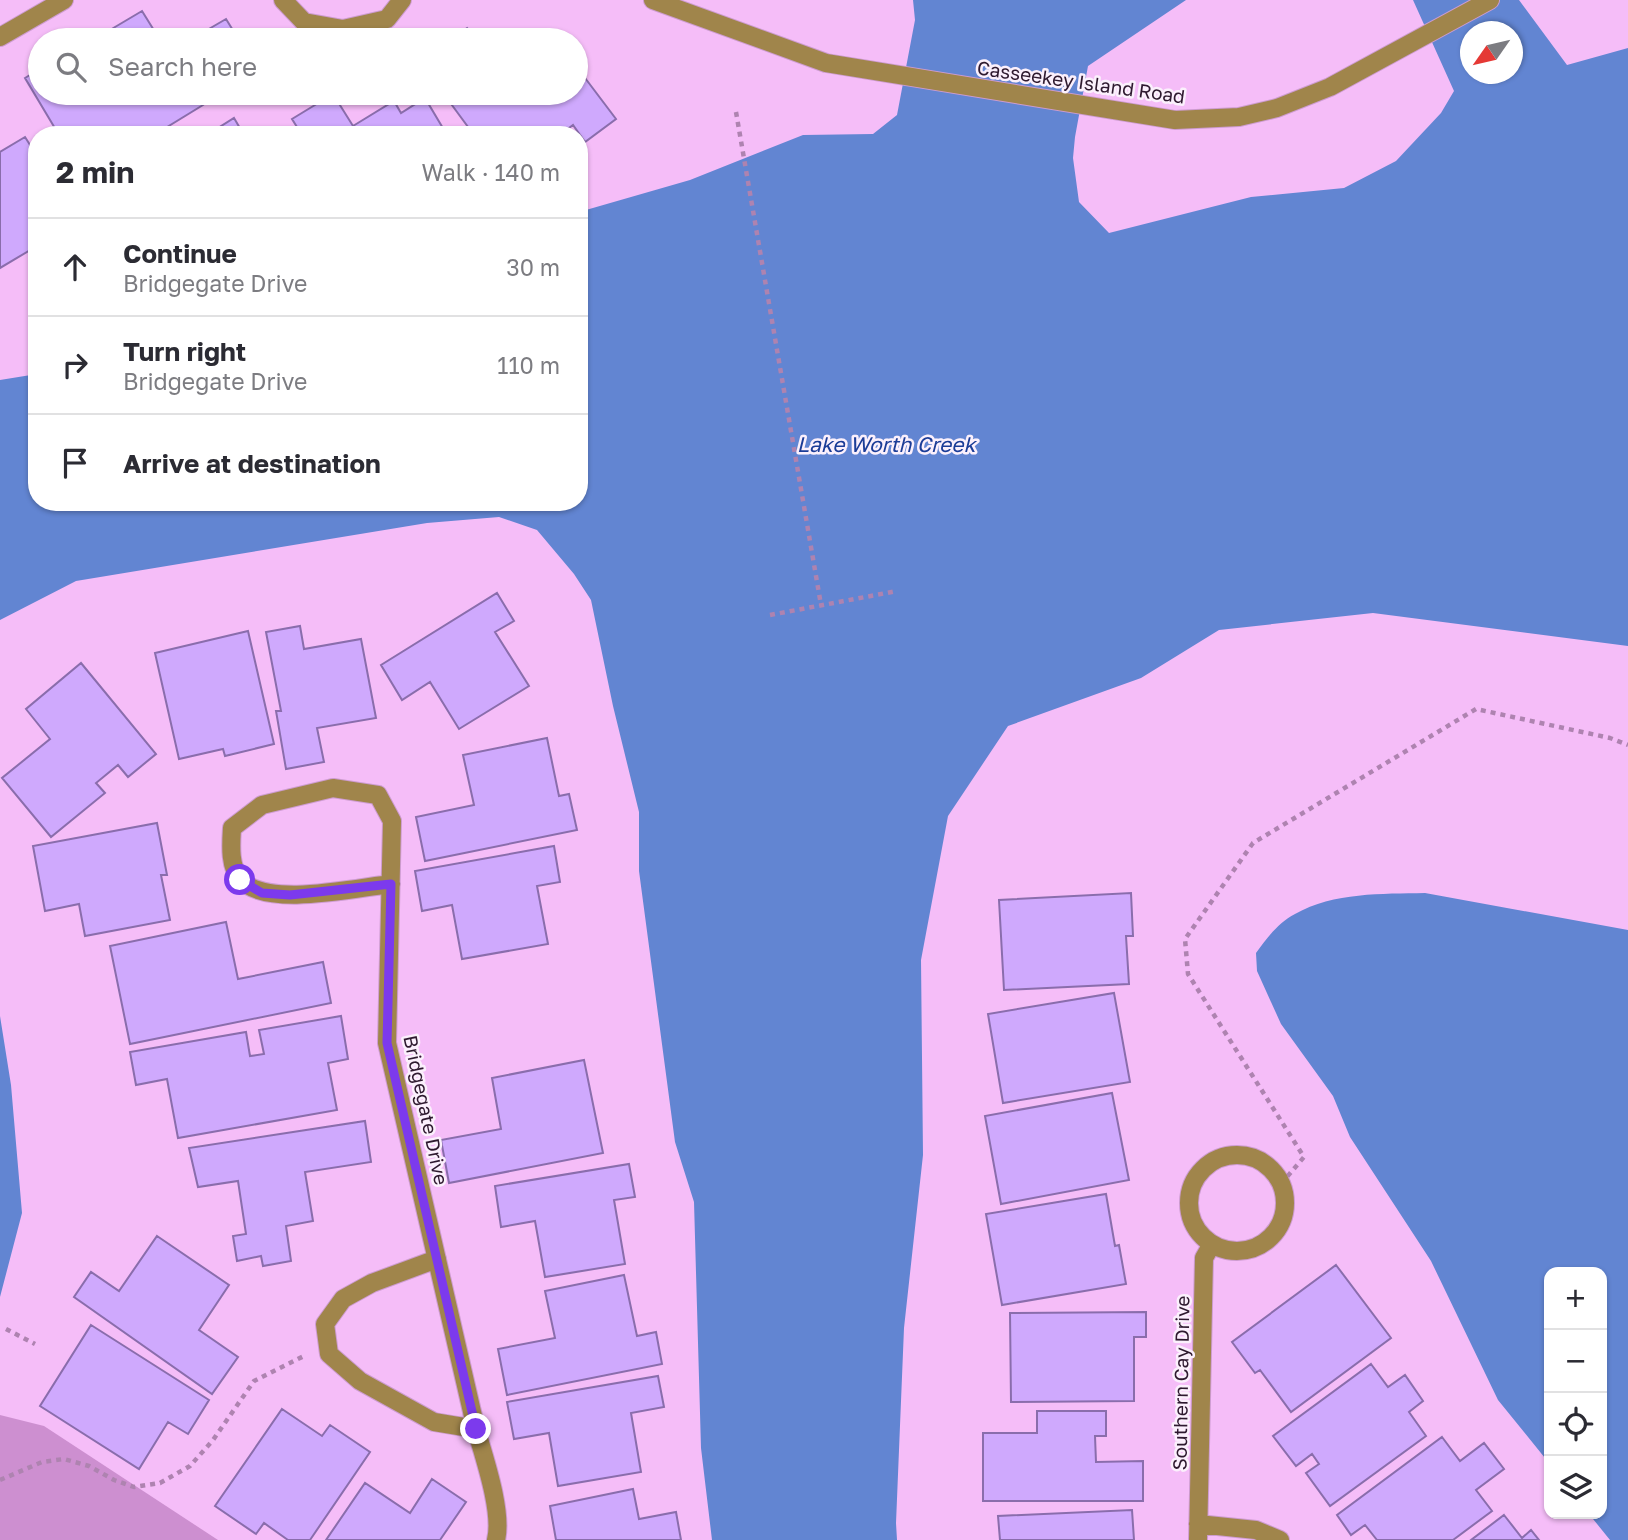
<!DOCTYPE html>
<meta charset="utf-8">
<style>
body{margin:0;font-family:"Golos Text",sans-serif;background:#f2f2f3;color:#2b2b33}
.controls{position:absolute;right:21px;bottom:21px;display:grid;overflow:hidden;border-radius:14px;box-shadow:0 2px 5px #0004}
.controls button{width:63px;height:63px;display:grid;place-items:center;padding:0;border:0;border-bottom:2px solid #e1e1e2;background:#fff;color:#2b2b33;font:35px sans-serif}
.compass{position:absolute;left:1460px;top:21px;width:63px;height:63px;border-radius:50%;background:#fff;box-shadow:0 2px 5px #0004;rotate:236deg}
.stop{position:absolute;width:21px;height:21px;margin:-16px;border:5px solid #7c3aed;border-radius:50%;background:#fff}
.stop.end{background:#7c3aed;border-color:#fff;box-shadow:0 2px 7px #0008}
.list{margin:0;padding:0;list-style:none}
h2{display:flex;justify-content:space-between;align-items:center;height:91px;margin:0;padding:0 28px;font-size:30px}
h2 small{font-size:23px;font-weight:400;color:#7c7c81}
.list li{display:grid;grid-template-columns:46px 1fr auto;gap:21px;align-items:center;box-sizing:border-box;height:98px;padding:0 28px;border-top:2px solid #e1e1e2}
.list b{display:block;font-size:26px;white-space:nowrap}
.list p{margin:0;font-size:23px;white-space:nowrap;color:#7c7c81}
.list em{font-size:23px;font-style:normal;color:#7c7c81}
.icon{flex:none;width:38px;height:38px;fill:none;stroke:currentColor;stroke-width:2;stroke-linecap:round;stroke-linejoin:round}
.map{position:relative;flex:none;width:1628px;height:1540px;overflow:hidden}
.search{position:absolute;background:#fff;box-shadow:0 2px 5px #0004;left:28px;top:28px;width:560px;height:77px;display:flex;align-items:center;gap:18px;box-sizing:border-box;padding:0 24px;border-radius:38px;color:#7c7c81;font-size:26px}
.panel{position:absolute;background:#fff;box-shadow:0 2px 5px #0004;left:28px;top:126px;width:560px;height:385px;border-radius:28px}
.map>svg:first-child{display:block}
.green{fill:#cd8fd0}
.water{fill:#6285d2;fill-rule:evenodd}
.building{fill:#cfa9fd;stroke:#8a6dac;stroke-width:2}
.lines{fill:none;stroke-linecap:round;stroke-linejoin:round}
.minor-casing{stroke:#cd9cd0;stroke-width:20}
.path{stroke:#ae83b0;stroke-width:4.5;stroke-dasharray:5 5;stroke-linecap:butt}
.minor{stroke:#a0854b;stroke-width:18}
.route{stroke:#7c3aed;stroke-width:9}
.labels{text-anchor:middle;stroke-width:5;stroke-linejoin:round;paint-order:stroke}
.street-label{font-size:19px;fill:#2e192f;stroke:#fbf0fc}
.water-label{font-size:21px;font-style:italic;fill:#1b3c97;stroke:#fbf0fc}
</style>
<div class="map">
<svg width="1628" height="1540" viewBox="0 0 1628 1540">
<rect width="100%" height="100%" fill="#f5bdf8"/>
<path class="green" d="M 0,1415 L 44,1426 L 218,1540 L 0,1540 Z"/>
<path class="water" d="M 913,0 L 1186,0 L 1088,66 L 1075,137 L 1073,158 L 1079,202 L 1109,233 L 1251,197 L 1344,188 L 1396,161 L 1441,113 L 1454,91 L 1413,0 L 1519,0 L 1567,65 L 1628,48 L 1628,646 L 1373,613 L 1219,630 L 1141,678 L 1008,726 L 948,816 L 921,960 L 923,1155 L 904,1328 L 896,1523 L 897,1540 L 712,1540 L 701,1448 L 694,1202 L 675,1142 L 639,871 L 639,812 L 613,706 L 591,600 L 574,574 L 537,530 L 499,517 L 427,523 L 76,581 L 0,620 L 0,380 L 37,374 L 37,502 L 579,502 L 579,212 L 690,180 L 803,135 L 873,134 L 897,115 L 915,20 ZM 1470,32 L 1512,32 L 1512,74 L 1470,74 Z
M 1425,893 L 1628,930 L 1628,1540 L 1610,1540 L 1589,1514 L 1602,1514 L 1602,1272 L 1549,1272 L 1549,1463 L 1498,1400 L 1431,1261 L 1350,1137 L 1333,1096 L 1281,1024 L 1257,971 L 1256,953 C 1267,938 1278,923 1295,914 C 1334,892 1382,894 1425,893 Z
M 0,1016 L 11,1085 L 22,1213 L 0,1297 Z"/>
<path class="building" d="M 142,11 L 160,40 L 116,40 L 110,30 Z
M 226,19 L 239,40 L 190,40 Z
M 467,28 L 477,40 L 450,40 Z
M 576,66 L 616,119 L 585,142 L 573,125 L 560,135 L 474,135 L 446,97 L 451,93 L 576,93 Z
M 40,69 L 40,93 L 195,93 L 203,105 L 154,135 L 59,135 L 25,78 Z
M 333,94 L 353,126 L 394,101 L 401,113 L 425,98 L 447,135 L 302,135 L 292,119 Z
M 234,118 L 244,135 L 207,135 Z
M 25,137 L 37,156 L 37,246 L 0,268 L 0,152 Z
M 497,593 L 514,621 L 495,632 L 529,686 L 459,729 L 430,682 L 402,700 L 381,665 Z
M 300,626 L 304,649 L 361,639 L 376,718 L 317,728 L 324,762 L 286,769 L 276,711 L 281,711 L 266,632 Z
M 248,631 L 274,744 L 225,756 L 223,749 L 179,759 L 155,653 Z
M 81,663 L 156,754 L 128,777 L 118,765 L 96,783 L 105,793 L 51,837 L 2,778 L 50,739 L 26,709 Z
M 547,738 L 559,796 L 569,794 L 577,830 L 425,861 L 416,817 L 474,805 L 463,755 Z
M 157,823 L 167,875 L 161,875 L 170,920 L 85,936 L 79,904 L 45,911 L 33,846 Z
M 554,846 L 560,882 L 537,886 L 548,944 L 462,959 L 452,905 L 422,911 L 415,871 Z
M 1131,893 L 1133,936 L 1126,936 L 1129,984 L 1004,990 L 999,900 Z
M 226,922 L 238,979 L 323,962 L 331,1003 L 130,1044 L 110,946 Z
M 1114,993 L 1130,1082 L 1003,1103 L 988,1014 Z
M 341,1016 L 348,1059 L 328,1063 L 337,1110 L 178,1138 L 167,1079 L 136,1085 L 130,1052 L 246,1032 L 250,1056 L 264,1054 L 259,1030 Z
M 584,1060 L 603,1153 L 449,1183 L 441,1140 L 501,1129 L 492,1078 Z
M 1112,1093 L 1129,1180 L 1001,1204 L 985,1116 Z
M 365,1121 L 371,1162 L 305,1172 L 313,1221 L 286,1226 L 291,1261 L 263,1266 L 261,1256 L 237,1261 L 233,1236 L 246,1234 L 238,1181 L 198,1187 L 189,1148 Z
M 629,1164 L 635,1197 L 614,1200 L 625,1264 L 545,1277 L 535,1221 L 501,1227 L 495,1186 Z
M 1106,1194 L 1115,1246 L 1119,1245 L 1126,1284 L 1002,1305 L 986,1214 Z
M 157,1236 L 229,1285 L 199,1330 L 238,1357 L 212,1394 L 74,1297 L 91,1272 L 119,1291 Z
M 1336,1265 L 1391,1338 L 1291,1412 L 1260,1370 L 1255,1373 L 1232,1342 Z
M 624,1275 L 637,1336 L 656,1332 L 662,1364 L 507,1395 L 498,1349 L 555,1338 L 545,1291 Z
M 1146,1312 L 1146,1337 L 1134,1337 L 1134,1401 L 1011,1402 L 1010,1313 Z
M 91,1325 L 209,1400 L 188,1434 L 168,1422 L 139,1469 L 40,1406 Z
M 1371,1364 L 1388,1387 L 1405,1375 L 1423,1401 L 1409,1412 L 1426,1436 L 1330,1506 L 1306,1473 L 1319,1464 L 1312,1454 L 1296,1466 L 1273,1436 Z
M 658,1376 L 664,1407 L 631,1413 L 641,1472 L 558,1486 L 549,1433 L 514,1439 L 507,1402 Z
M 282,1409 L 322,1436 L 330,1425 L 370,1452 L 310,1540 L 288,1540 L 264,1523 L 256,1534 L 215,1506 Z
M 1037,1411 L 1106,1411 L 1106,1436 L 1095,1436 L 1096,1462 L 1143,1461 L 1143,1501 L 983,1501 L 983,1433 L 1037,1433 Z
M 1442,1437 L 1460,1461 L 1484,1443 L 1504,1469 L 1476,1490 L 1492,1511 L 1453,1540 L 1377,1540 L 1365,1525 L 1351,1535 L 1337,1515 Z
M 432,1479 L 466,1502 L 440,1540 L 326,1540 L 365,1483 L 410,1513 Z
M 633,1489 L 639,1519 L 676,1512 L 681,1540 L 556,1540 L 550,1506 Z
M 1132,1510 L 1134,1540 L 1000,1540 L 998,1516 Z
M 1504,1515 L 1522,1538 L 1531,1530 L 1539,1540 L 1471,1540 Z"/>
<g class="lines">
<g class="minor-casing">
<path id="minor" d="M 283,0 L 304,22 L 343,29 L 387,19 L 402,0
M 653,0 L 826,63 L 1175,120 L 1239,117 L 1277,108 L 1330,87 L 1490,0
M 0,37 L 64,0
M 391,884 C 355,888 267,908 241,880 C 229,867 231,844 232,828 L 262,805 L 333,788 L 378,795 L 392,821 L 387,1043 L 476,1429 C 484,1457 503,1512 496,1540
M1189 1203a48 48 0 1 1 96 0a48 48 0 1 1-96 0Z
M 437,1259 L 372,1283 L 343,1299 L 325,1324 L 329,1354 L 360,1381 L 434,1422 L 476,1429
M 1198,1524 L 1256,1530 L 1280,1540
M 1198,1540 L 1204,1258 L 1212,1244"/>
</g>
<path class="path" d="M 736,112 L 821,605
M 770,615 L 897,591
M 1281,1184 L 1304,1157 L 1188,974 L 1185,939 L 1253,843 L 1476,709 L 1610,738 L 1628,745
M 6,1329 L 35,1344
M 0,1480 L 42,1462 L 64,1459 L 89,1466 L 114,1480 L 134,1487 L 160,1483 L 190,1466 L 213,1440 L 254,1381 L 304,1356"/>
<use href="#minor" class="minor"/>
</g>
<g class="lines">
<path class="route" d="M 240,880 L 262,893 L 290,895 L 391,884 L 387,1043 L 476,1429"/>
</g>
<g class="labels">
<g class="street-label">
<text transform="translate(1081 82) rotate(8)" y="7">Casseekey Island Road</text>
<text transform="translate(426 1110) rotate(78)" y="7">Bridgegate Drive</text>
<text transform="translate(1181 1383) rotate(-89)" y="7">Southern Cay Drive</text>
</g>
<g class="water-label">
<text x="886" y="452">Lake Worth Creek</text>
</g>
</g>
</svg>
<div class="controls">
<button>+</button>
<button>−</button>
<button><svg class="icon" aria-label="locate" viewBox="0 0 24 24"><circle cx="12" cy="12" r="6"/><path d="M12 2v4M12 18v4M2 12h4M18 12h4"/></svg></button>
<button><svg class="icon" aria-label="layers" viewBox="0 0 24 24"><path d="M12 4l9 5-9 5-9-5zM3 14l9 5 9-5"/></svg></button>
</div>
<svg class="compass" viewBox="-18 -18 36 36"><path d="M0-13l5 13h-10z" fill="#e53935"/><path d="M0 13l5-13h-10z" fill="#7c7c81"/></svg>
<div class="stop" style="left:240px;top:880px"></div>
<div class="stop end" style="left:476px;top:1429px"></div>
<div class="search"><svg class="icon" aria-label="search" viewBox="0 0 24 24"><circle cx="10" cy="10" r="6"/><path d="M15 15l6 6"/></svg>Search here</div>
<section class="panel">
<h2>2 min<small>Walk · 140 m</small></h2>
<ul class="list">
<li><svg class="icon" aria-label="ahead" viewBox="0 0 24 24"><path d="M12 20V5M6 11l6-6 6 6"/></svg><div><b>Continue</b><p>Bridgegate Drive</p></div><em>30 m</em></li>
<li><svg class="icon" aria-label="right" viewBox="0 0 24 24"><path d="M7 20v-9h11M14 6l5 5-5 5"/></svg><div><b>Turn right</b><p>Bridgegate Drive</p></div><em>110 m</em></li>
<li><svg class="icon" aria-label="arrive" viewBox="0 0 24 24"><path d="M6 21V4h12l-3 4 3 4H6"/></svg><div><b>Arrive at destination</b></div></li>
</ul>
</section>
</div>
